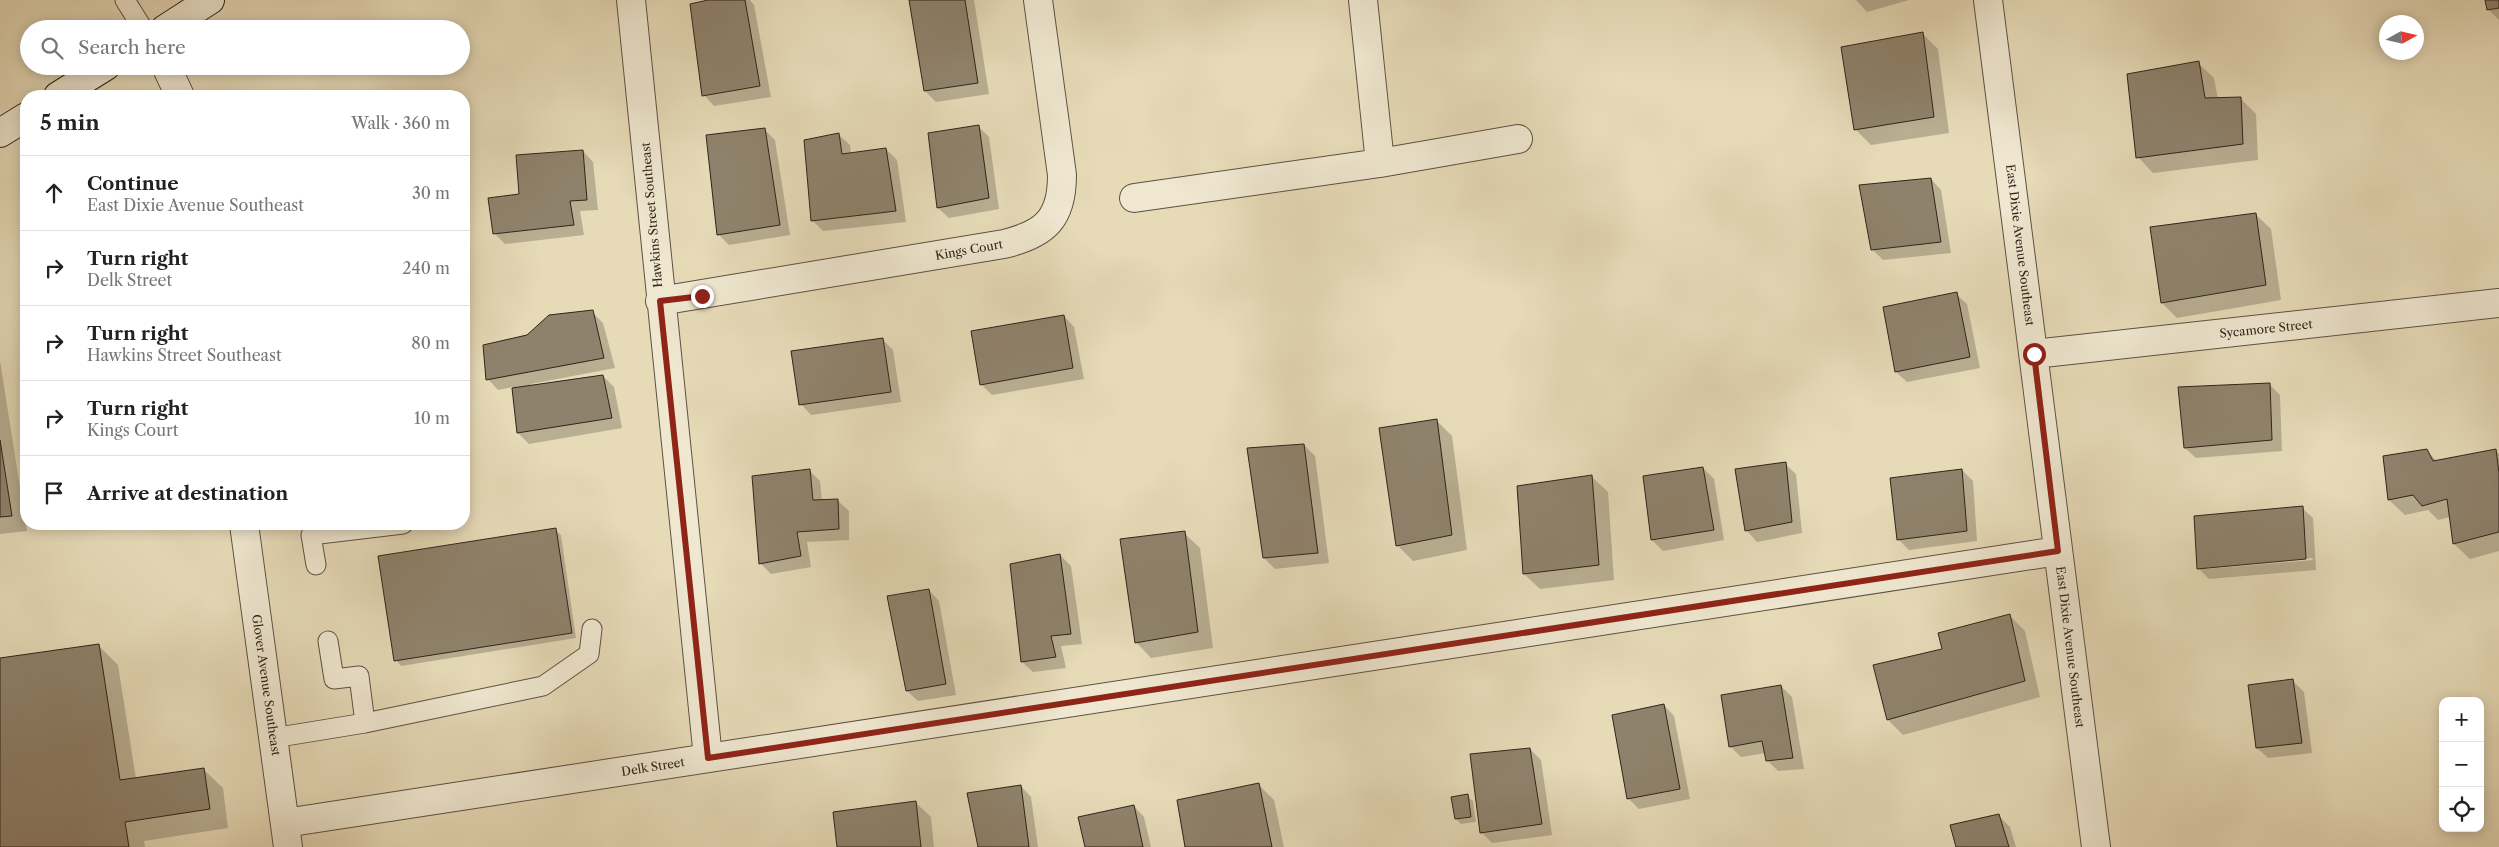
<!DOCTYPE html>
<meta charset="utf-8">
<style>
body{margin:0;font-family:"Libre Caslon Text",serif;background:#f2f2f2;color:#222}
.controls{position:absolute;right:15px;bottom:15px;display:grid;overflow:hidden;border-radius:10px;box-shadow:0 2px 12px #0003}
.controls button{width:45px;height:45px;display:grid;place-items:center;padding:0;border:0;border-bottom:1px solid #e0e0e0;background:#fff;color:#222;font:25px sans-serif}
.compass{position:absolute;left:2379px;top:15px;width:45px;height:45px;border-radius:50%;background:#fff;box-shadow:0 2px 12px #0003;rotate:82deg}
.stop{position:absolute;width:15px;height:15px;margin:-11px;border:4px solid #8f2418;border-radius:50%;background:#fff}
.stop.end{background:#8f2418;border-color:#fff;box-shadow:0 1px 5px #0008}
.list{margin:0;padding:0;list-style:none}
h2{display:flex;justify-content:space-between;align-items:center;height:65px;margin:0;padding:0 20px;font-size:21px}
h2 small{font-size:16px;font-weight:400;color:#767676}
.list li{display:grid;grid-template-columns:32px 1fr auto;gap:15px;align-items:center;box-sizing:border-box;height:75px;padding:0 20px;border-top:1px solid #e0e0e0}
.list b{display:block;font-size:19px;white-space:nowrap}
.list p{margin:0;font-size:16px;white-space:nowrap;color:#767676}
.list em{font-size:16px;font-style:normal;color:#767676}
.icon{flex:none;width:28px;height:28px;fill:none;stroke:currentColor;stroke-width:2;stroke-linecap:round;stroke-linejoin:round}
.map{position:relative;flex:none;width:2499px;height:847px;overflow:hidden}
.search{position:absolute;background:#fff;box-shadow:0 2px 12px #0003;left:20px;top:20px;width:450px;height:55px;display:flex;align-items:center;gap:12px;box-sizing:border-box;padding:0 18px;border-radius:28px;color:#767676;font-size:19px}
.panel{position:absolute;background:#fff;box-shadow:0 2px 12px #0003;left:20px;top:90px;width:450px;height:440px;border-radius:20px}
.map>svg:first-child{display:block}
.shadow{fill:#0003;fill-rule:evenodd}
.building{fill:#8f826c;stroke:#30231b}
.lines{fill:none;stroke-linecap:round;stroke-linejoin:round}
.service-casing{stroke:#5e5142;stroke-width:21}
.minor-casing{stroke:#5e5142;stroke-width:30}
.secondary-casing{stroke:#30231b;stroke-width:30}
.service{stroke:#efe7d0;stroke-width:19}
.minor{stroke:#efe7d0;stroke-width:28}
.secondary{stroke:#efe7d0;stroke-width:28}
.route{stroke:#8f2418;stroke-width:6}
.labels{text-anchor:middle;stroke-width:4.5;stroke-linejoin:round;paint-order:stroke}
.street-label{font-size:12px;fill:#30231b;stroke:#efe7d0}
</style>
<div class="map">
<svg width="2499" height="847" viewBox="0 0 2499 847">
<rect width="100%" height="100%" fill="#e6dab7"/>
<filter id="stains"><feTurbulence type="fractalNoise" baseFrequency=".004" numOctaves="4"/><feColorMatrix values="0 0 0 0 .2 0 0 0 0 .09 0 0 0 0 .02 0 0 0 .5 -.17"/></filter>
<radialGradient id="worn" r=".72"><stop offset=".6" stop-color="#630" stop-opacity="0"/><stop offset="1" stop-color="#630" stop-opacity=".3"/></radialGradient>
<path class="shadow" d="M 714,0 L 750,0 L 754,5 L 771,97 L 714,106 L 704,95 Z
M 910,0 L 974,0 L 989,94 L 936,102 L 925,91 Z
M 1856,0 L 1909,0 L 1867,12 Z
M 2487,0 L 2499,0 L 2499,20 L 2488,9 Z
M 1923,34 L 1938,49 L 1949,133 L 1871,145 L 1855,129 Z
M 2198,63 L 2214,78 L 2218,99 L 2241,99 L 2256,114 L 2258,160 L 2153,173 L 2138,157 Z
M 978,126 L 989,137 L 999,209 L 949,218 L 938,208 Z
M 764,129 L 775,140 L 790,235 L 729,245 L 718,234 Z
M 839,135 L 850,145 L 851,154 L 886,149 L 897,160 L 906,222 L 823,231 L 812,220 Z
M 583,151 L 593,162 L 598,210 L 580,211 L 584,235 L 505,244 L 494,233 L 520,195 Z
M 1931,179 L 1941,190 L 1951,253 L 1883,260 L 1872,249 Z
M 2255,214 L 2271,229 L 2281,300 L 2177,318 L 2162,303 Z
M 1956,294 L 1967,304 L 1980,368 L 1907,382 L 1896,372 Z
M 592,312 L 603,323 L 615,368 L 531,384 L 531,386 L 603,376 L 614,387 L 622,428 L 529,444 L 518,433 L 513,387 L 498,390 L 488,379 L 528,336 Z
M 1064,316 L 1074,327 L 1084,379 L 992,395 L 981,384 Z
M 882,339 L 893,350 L 901,402 L 811,415 L 801,404 Z
M 0,361 L 27,531 L 0,534 Z
M 2269,384 L 2280,395 L 2282,451 L 2196,458 L 2185,448 Z
M 1436,420 L 1452,436 L 1467,550 L 1413,561 L 1397,545 Z
M 1304,445 L 1315,456 L 1329,563 L 1275,569 L 1264,558 Z
M 2426,450 L 2437,461 L 2495,450 L 2499,454 L 2499,551 L 2470,559 L 2454,544 L 2450,517 L 2438,520 L 2428,510 L 2405,515 L 2389,500 Z
M 1785,464 L 1796,474 L 1802,533 L 1757,542 L 1747,531 L 1737,470 Z
M 1703,468 L 1714,479 L 1724,540 L 1663,551 L 1652,540 Z
M 809,470 L 820,481 L 822,501 L 838,501 L 849,511 L 849,540 L 807,542 L 811,567 L 771,574 L 760,563 Z
M 1962,470 L 1973,481 L 1977,541 L 1909,550 L 1898,539 Z
M 1592,477 L 1608,492 L 1614,580 L 1540,589 L 1524,574 L 1518,487 Z
M 2302,508 L 2313,518 L 2316,570 L 2209,579 L 2198,568 ZM 2312,558 L 2313,560 L 2206,569 L 2206,567 Z
M 555,530 L 561,535 L 576,638 L 401,666 L 396,660 Z
M 1184,533 L 1200,548 L 1213,648 L 1151,658 L 1136,642 Z
M 1060,555 L 1071,566 L 1082,644 L 1061,646 L 1066,668 L 1033,672 L 1022,662 Z
M 929,590 L 939,601 L 956,695 L 918,701 L 907,691 Z
M 2009,615 L 2025,631 L 2040,697 L 1903,735 L 1888,720 L 1875,666 L 1944,650 Z
M 98,645 L 118,665 L 136,779 L 203,769 L 223,788 L 228,828 L 144,841 L 145,847 L 0,847 L 0,659 Z
M 2293,681 L 2304,692 L 2312,753 L 2268,758 L 2257,748 Z
M 1781,686 L 1792,697 L 1804,769 L 1778,771 L 1767,760 L 1766,753 L 1741,757 L 1730,746 Z
M 1664,705 L 1674,716 L 1690,799 L 1639,809 L 1628,798 Z
M 1530,749 L 1541,760 L 1552,835 L 1492,843 L 1481,832 Z
M 1258,784 L 1274,800 L 1284,847 L 1187,847 Z
M 1021,786 L 1031,797 L 1038,847 L 980,847 Z
M 1467,796 L 1473,801 L 1476,822 L 1461,824 L 1456,819 Z
M 915,802 L 931,817 L 934,847 L 838,847 Z
M 1134,806 L 1144,817 L 1151,847 L 1086,847 Z
M 1999,816 L 2010,827 L 2016,847 L 1957,847 Z"/>
<path class="building" d="M 708,0 L 745,0 L 760,86 L 702,96 L 690,4 Z
M 909,0 L 965,0 L 978,83 L 924,91 Z
M 2485,0 L 2499,0 L 2499,8 L 2487,10 Z
M 1923,32 L 1934,117 L 1854,130 L 1841,47 Z
M 2199,61 L 2205,98 L 2241,97 L 2243,144 L 2136,158 L 2127,74 Z
M 979,125 L 989,198 L 937,208 L 928,133 Z
M 765,128 L 780,225 L 717,235 L 706,135 Z
M 839,133 L 842,154 L 886,148 L 896,211 L 811,221 L 804,140 Z
M 583,150 L 587,200 L 570,201 L 574,225 L 493,234 L 488,198 L 519,194 L 516,155 Z
M 1931,178 L 1941,242 L 1871,250 L 1859,185 Z
M 2256,213 L 2266,285 L 2161,303 L 2150,227 Z
M 1957,292 L 1970,357 L 1895,372 L 1883,307 Z
M 593,310 L 604,358 L 486,380 L 483,345 L 527,335 L 549,315 Z
M 1064,315 L 1073,368 L 980,385 L 971,331 Z
M 883,338 L 891,392 L 799,405 L 791,351 Z
M 603,375 L 612,418 L 517,433 L 512,388 Z
M 2270,383 L 2272,440 L 2184,448 L 2178,387 Z
M 1437,419 L 1452,535 L 1396,546 L 1379,428 Z
M 0,440 L 12,516 L 0,517 Z
M 1304,444 L 1318,553 L 1263,558 L 1247,448 Z
M 2427,449 L 2433,461 L 2496,449 L 2499,473 L 2499,532 L 2453,544 L 2447,499 L 2422,506 L 2413,495 L 2388,500 L 2383,456 Z
M 1786,462 L 1792,522 L 1745,531 L 1735,469 Z
M 1703,467 L 1714,530 L 1651,540 L 1643,476 Z
M 810,469 L 813,500 L 838,499 L 839,529 L 797,532 L 801,556 L 759,564 L 752,476 Z
M 1962,469 L 1967,531 L 1897,540 L 1890,478 Z
M 1592,475 L 1599,565 L 1523,574 L 1517,486 Z
M 2303,506 L 2306,559 L 2197,569 L 2194,516 Z
M 556,528 L 572,633 L 394,661 L 378,556 Z
M 1185,531 L 1198,632 L 1135,643 L 1120,539 Z
M 1060,554 L 1071,634 L 1051,636 L 1056,657 L 1021,662 L 1010,564 Z
M 929,589 L 946,684 L 906,691 L 887,596 Z
M 2010,614 L 2025,681 L 1887,720 L 1873,665 L 1942,649 L 1938,633 Z
M 99,644 L 120,780 L 204,768 L 210,809 L 125,822 L 129,847 L 0,847 L 0,658 Z
M 2293,679 L 2302,743 L 2256,748 L 2248,685 Z
M 1781,685 L 1793,758 L 1766,761 L 1762,741 L 1729,747 L 1721,695 Z
M 1664,704 L 1680,789 L 1627,799 L 1612,715 Z
M 1530,748 L 1542,824 L 1480,833 L 1470,754 Z
M 1259,783 L 1272,847 L 1185,847 L 1177,800 Z
M 1021,785 L 1029,847 L 978,847 L 967,793 Z
M 1468,794 L 1471,817 L 1455,819 L 1451,797 Z
M 916,801 L 921,847 L 837,847 L 833,812 Z
M 1134,805 L 1143,847 L 1085,847 L 1078,817 Z
M 1999,814 L 2009,847 L 1956,847 L 1950,825 Z"/>
<g class="lines">
<g class="service-casing">
<path id="service" d="M 125,0 L 143,29
M 316,565 L 311,535 L 403,524
M 328,641 L 334,679 L 359,676 L 365,723
M 273,738 L 365,723 L 543,686 L 589,654 L 592,629"/>
</g>
<g class="minor-casing">
<path id="minor" d="M 631,0 L 708,758
M 1988,0 L 2096,847
M 166,66 L 180,96
M 1380,163 L 1518,139
M 1134,198 L 1380,163 L 1363,0
M 660,301 L 1004,244 C 1045,234 1062,219 1062,175 L 1038,0
M 2034,354 L 2499,303
M 244,524 L 288,847
M 285,823 L 2058,551"/>
</g>
<g class="secondary-casing">
<path id="secondary" d="M 165,29 L 210,0
M 58,96 L 106,66
M 0,133 L 26,117"/>
</g>
<use href="#service" class="service"/>
<use href="#minor" class="minor"/>
<use href="#secondary" class="secondary"/>
</g>
<g class="lines">
<path class="route" d="M 702,296 L 660,301 L 708,758 L 2058,551 L 2034,354"/>
</g>
<g class="labels">
<g class="street-label">
<text transform="translate(652 215) rotate(-95)" y="4">Hawkins Street Southeast</text>
<text transform="translate(2020 245) rotate(83)" y="4">East Dixie Avenue Southeast</text>
<text transform="translate(969 250) rotate(-10)" y="4">Kings Court</text>
<text transform="translate(2266 329) rotate(-6)" y="4">Sycamore Street</text>
<text transform="translate(2070 647) rotate(83)" y="4">East Dixie Avenue Southeast</text>
<text transform="translate(266 685) rotate(82)" y="4">Glover Avenue Southeast</text>
<text transform="translate(653 767) rotate(-9)" y="4">Delk Street</text>
</g>
</g>
<rect width="100%" height="100%" filter="url(#stains)"/>
<rect width="100%" height="100%" fill="url(#worn)"/>
</svg>
<div class="controls">
<button>+</button>
<button>−</button>
<button><svg class="icon" aria-label="locate" viewBox="0 0 24 24"><circle cx="12" cy="12" r="6"/><path d="M12 2v4M12 18v4M2 12h4M18 12h4"/></svg></button>
</div>
<svg class="compass" viewBox="-18 -18 36 36"><path d="M0-13l5 13h-10z" fill="#e53935"/><path d="M0 13l5-13h-10z" fill="#767676"/></svg>
<div class="stop" style="left:2034px;top:354px"></div>
<div class="stop end" style="left:702px;top:296px"></div>
<div class="search"><svg class="icon" aria-label="search" viewBox="0 0 24 24"><circle cx="10" cy="10" r="6"/><path d="M15 15l6 6"/></svg>Search here</div>
<section class="panel">
<h2>5 min<small>Walk · 360 m</small></h2>
<ul class="list">
<li><svg class="icon" aria-label="ahead" viewBox="0 0 24 24"><path d="M12 20V5M6 11l6-6 6 6"/></svg><div><b>Continue</b><p>East Dixie Avenue Southeast</p></div><em>30 m</em></li>
<li><svg class="icon" aria-label="right" viewBox="0 0 24 24"><path d="M7 20v-9h11M14 6l5 5-5 5"/></svg><div><b>Turn right</b><p>Delk Street</p></div><em>240 m</em></li>
<li><svg class="icon" aria-label="right" viewBox="0 0 24 24"><path d="M7 20v-9h11M14 6l5 5-5 5"/></svg><div><b>Turn right</b><p>Hawkins Street Southeast</p></div><em>80 m</em></li>
<li><svg class="icon" aria-label="right" viewBox="0 0 24 24"><path d="M7 20v-9h11M14 6l5 5-5 5"/></svg><div><b>Turn right</b><p>Kings Court</p></div><em>10 m</em></li>
<li><svg class="icon" aria-label="arrive" viewBox="0 0 24 24"><path d="M6 21V4h12l-3 4 3 4H6"/></svg><div><b>Arrive at destination</b></div></li>
</ul>
</section>
</div>
